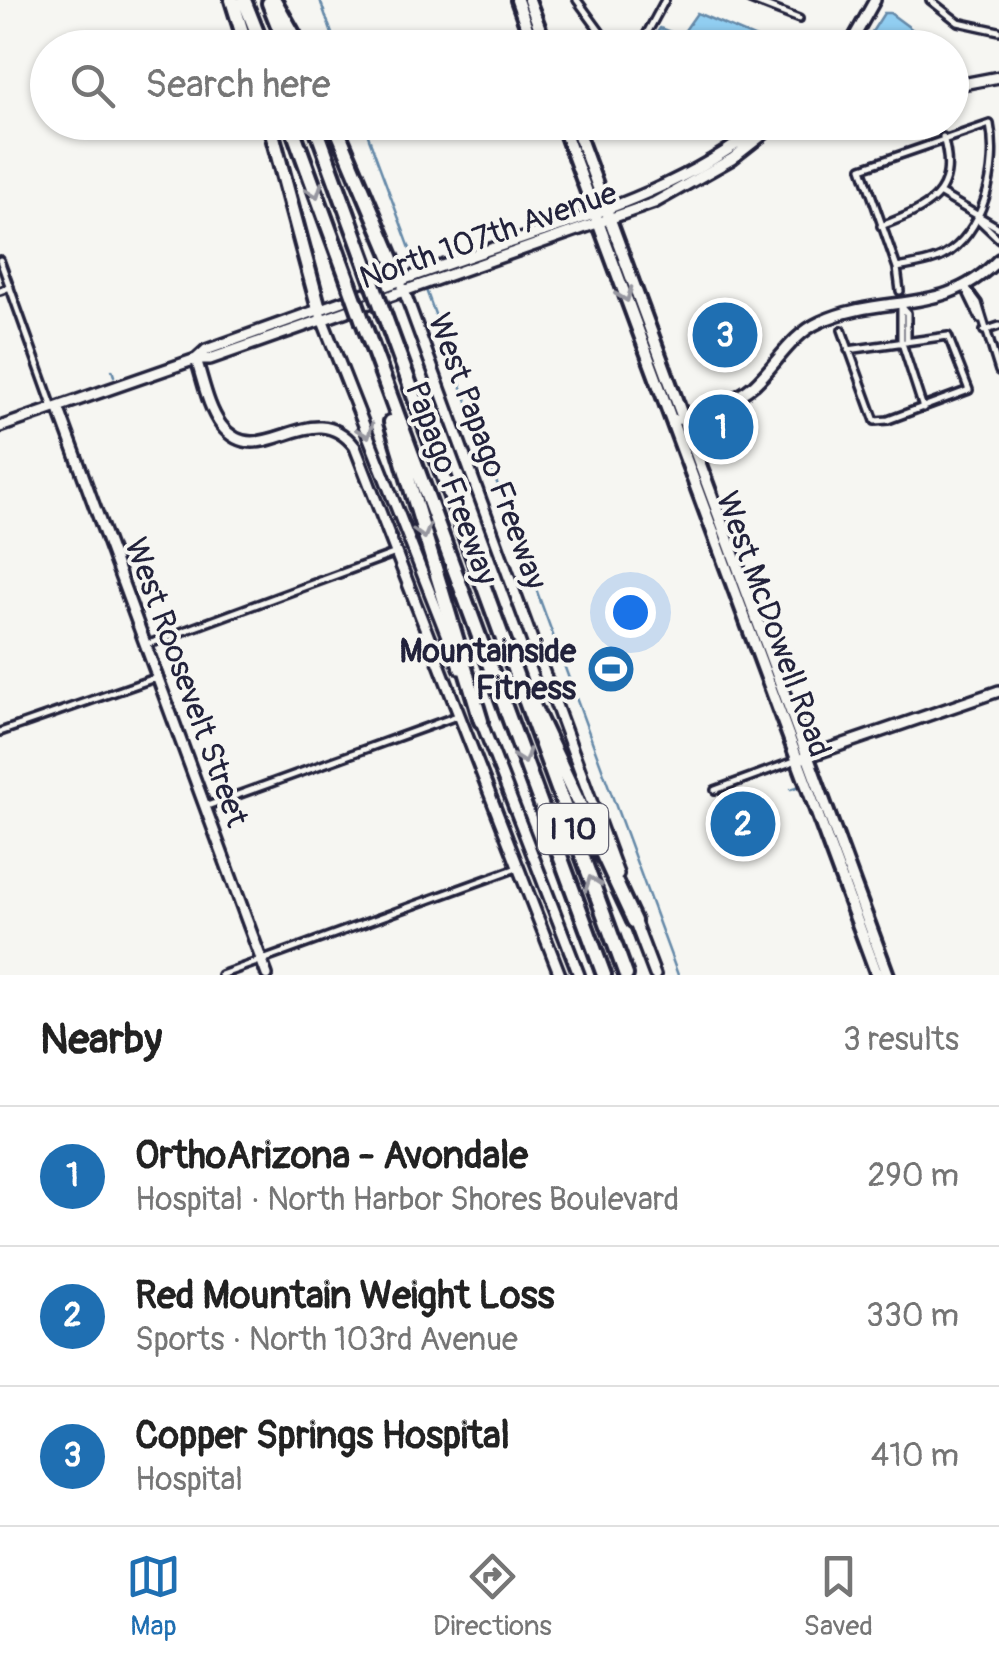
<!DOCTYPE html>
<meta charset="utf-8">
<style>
body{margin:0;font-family:Pangolin,sans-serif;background:#f6f6f6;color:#222}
.you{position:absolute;left:630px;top:612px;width:35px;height:35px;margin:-25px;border:8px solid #fff;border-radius:50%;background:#1a73e8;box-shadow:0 0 0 15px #1a73e833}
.badge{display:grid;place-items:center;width:65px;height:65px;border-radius:50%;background:#1f6fb2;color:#fff;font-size:32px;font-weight:700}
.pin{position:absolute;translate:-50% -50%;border:5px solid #fff;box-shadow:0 2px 10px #0006}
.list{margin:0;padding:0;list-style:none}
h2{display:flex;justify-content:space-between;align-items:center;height:130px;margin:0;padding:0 40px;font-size:42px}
h2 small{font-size:32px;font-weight:400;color:#767676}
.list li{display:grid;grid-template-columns:65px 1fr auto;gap:30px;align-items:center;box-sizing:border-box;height:140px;padding:0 40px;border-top:2px solid #e0e0e0}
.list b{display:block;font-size:38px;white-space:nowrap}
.list p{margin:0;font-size:32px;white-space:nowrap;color:#767676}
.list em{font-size:32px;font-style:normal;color:#767676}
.icon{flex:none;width:55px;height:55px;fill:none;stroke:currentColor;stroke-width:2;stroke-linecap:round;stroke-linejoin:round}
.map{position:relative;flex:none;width:999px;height:975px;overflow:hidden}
.search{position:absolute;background:#fff;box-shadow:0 2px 8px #0004;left:30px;right:30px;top:30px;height:110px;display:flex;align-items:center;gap:25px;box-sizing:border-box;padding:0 35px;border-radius:55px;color:#767676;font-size:38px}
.sheet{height:550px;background:#fff}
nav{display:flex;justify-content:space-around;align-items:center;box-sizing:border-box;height:140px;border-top:2px solid #e0e0e0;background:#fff;font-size:28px;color:#767676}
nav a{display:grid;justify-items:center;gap:5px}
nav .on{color:#1f6fb2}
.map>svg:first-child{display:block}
.water{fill:#91cef1;stroke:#6589a8;stroke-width:2.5}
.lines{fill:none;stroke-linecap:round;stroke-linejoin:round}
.stream{stroke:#6589a8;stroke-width:2.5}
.street-casing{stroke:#22223b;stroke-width:12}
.secondary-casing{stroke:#22223b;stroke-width:16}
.primary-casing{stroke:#22223b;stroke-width:18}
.highway-casing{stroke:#22223b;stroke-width:20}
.street{stroke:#f6f6f2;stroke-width:5}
.secondary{stroke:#f6f6f2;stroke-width:9}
.primary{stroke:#f6f6f2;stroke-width:10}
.highway{stroke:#f6f6f2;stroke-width:12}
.highway-bridge-casing{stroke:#22223b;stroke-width:20;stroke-linecap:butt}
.highway-bridge{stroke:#f6f6f2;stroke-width:12}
.oneway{stroke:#9797a0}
.labels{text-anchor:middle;stroke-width:8;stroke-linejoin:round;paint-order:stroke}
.shield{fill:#f6f6f2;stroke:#626272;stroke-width:2.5}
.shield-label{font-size:30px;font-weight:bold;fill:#22223b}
.street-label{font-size:32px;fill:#22223b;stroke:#f6f6f2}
.poi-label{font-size:32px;font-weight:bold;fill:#22223b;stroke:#f6f6f2;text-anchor:end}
</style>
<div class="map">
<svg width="999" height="975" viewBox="0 0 999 975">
<rect width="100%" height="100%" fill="#f6f6f2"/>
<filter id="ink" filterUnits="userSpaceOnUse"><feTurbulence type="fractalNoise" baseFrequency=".01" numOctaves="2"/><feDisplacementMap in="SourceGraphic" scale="20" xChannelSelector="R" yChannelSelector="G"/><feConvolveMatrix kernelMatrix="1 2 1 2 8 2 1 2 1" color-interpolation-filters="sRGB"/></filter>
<g filter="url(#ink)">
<path class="water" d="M 697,13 L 766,42 L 772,47 L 658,47 L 655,36 L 660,28 L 681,36 Z
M 884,13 L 890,13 L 936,47 L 863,46 Z"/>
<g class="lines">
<path class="stream" d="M 320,0 L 337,48
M 363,122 L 418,270
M 425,287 L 678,975
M 112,370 L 114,376
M 791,789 L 800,786"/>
<g class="street-casing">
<path id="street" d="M 577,0 L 612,48
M 750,0 L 799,19
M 930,0 L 958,22 L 999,31
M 639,48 L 665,0
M 939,193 L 999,228
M 980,221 L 999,239
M 881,226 C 928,208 960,195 943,137
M 0,260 L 53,408
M 897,268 C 912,265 930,263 943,256 C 984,233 999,168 990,124 L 862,168 L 897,268 L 900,291
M 966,287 L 978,303 L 999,371
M 966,290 L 980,319
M 0,291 L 10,287
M 901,306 L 901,340 L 923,408
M 901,306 L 907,313 L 907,342
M 842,330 L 875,421 L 888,420 L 969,390 L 948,336 L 848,350
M 984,331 L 999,326
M 146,645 L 396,553
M 0,732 L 158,677
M 715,790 L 797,760
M 207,806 L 457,716
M 221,975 L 517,868"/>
</g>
<g class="secondary-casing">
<path id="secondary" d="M 848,48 L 875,0
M 952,86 L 999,77
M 403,288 L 618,874
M 321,316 L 460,669
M 196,359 C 203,380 208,408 221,425 C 260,476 312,391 355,447 L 560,975
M 196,359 L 206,350 C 299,317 392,283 485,251 C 585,217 683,190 766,122
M 58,407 L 267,975
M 676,420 C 702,412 733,403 754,385 C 777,364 791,335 820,322 C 885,292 943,318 999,259
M 0,427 L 196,359 L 210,359 L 654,203 L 732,159 L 779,122
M 479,716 L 579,975
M 803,758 L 999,691
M 633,917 L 655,975"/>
</g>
<g class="primary-casing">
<path id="primary" d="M 517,0 L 534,48
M 529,0 L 547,48
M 561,122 L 877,975
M 574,122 L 888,975"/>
</g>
<g class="highway-casing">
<path id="highway" d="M 232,0 L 247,48
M 244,0 L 263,48
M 274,0 L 301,48
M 269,3 L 287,48
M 269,122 L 319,309
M 290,122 L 349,283
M 314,122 L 370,275
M 334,122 L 401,280
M 384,314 L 626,975
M 363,322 L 604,975
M 391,422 L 481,721
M 529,697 L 634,921"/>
</g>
<use href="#street" class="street"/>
<use href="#secondary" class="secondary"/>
<use href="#primary" class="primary"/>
<use href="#highway" class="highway"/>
<g class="highway-bridge-casing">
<path id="highway-bridge" d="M 370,275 L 384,314
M 349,283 L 363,322"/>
</g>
<use href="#highway-bridge" class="highway-bridge"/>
</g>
<defs><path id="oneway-chevron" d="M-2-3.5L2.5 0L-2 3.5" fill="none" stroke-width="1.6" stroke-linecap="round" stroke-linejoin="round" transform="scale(2.5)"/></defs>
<g class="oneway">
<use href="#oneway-chevron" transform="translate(315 191) rotate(70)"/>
<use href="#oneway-chevron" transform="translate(625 295) rotate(69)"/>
<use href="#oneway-chevron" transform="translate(366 431) rotate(69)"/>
<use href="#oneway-chevron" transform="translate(423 532) rotate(74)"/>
<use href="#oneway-chevron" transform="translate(523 757) rotate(70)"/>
<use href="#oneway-chevron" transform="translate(592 883) rotate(-110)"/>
</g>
</g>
<defs>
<g id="stadium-disc" transform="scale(2.5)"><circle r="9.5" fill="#1f6fb2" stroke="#f6f6f2"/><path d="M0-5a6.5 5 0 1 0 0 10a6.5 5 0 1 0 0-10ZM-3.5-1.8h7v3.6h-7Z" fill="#fff"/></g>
</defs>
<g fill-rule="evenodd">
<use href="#stadium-disc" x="611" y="669"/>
</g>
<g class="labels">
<rect class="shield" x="538" y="804" width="70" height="50" rx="8"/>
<g class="shield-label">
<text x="573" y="839">I 10</text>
</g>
<g class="street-label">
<text transform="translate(488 235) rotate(-19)" y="11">North 107th Avenue</text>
<text transform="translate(488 451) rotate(70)" y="11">West Papago Freeway</text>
<text transform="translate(452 483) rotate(70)" y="11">Papago Freeway</text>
<text transform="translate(774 624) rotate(70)" y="11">West McDowell Road</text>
<text transform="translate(187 682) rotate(70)" y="11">West Roosevelt Street</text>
</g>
<g class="poi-label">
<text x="576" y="662">Mountainside<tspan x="576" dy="37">Fitness</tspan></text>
</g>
</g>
</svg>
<div class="you"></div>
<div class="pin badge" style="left:721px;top:427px">1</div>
<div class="pin badge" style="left:743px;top:824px">2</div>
<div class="pin badge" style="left:725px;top:335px">3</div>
<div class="search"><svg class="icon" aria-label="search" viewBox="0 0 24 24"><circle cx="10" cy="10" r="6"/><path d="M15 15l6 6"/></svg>Search here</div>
</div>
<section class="sheet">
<h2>Nearby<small>3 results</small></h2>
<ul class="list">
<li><span class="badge">1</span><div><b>OrthoArizona - Avondale</b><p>Hospital · North Harbor Shores Boulevard</p></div><em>290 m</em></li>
<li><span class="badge">2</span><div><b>Red Mountain Weight Loss</b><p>Sports · North 103rd Avenue</p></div><em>330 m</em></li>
<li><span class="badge">3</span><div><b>Copper Springs Hospital</b><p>Hospital</p></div><em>410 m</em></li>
</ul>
</section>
<nav>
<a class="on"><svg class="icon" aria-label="map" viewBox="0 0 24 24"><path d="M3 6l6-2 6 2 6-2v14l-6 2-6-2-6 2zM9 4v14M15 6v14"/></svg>Map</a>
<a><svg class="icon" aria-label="directions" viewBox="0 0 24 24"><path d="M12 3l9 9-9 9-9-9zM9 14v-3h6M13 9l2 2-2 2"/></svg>Directions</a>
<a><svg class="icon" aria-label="saved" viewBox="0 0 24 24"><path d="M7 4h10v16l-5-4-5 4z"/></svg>Saved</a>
</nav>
